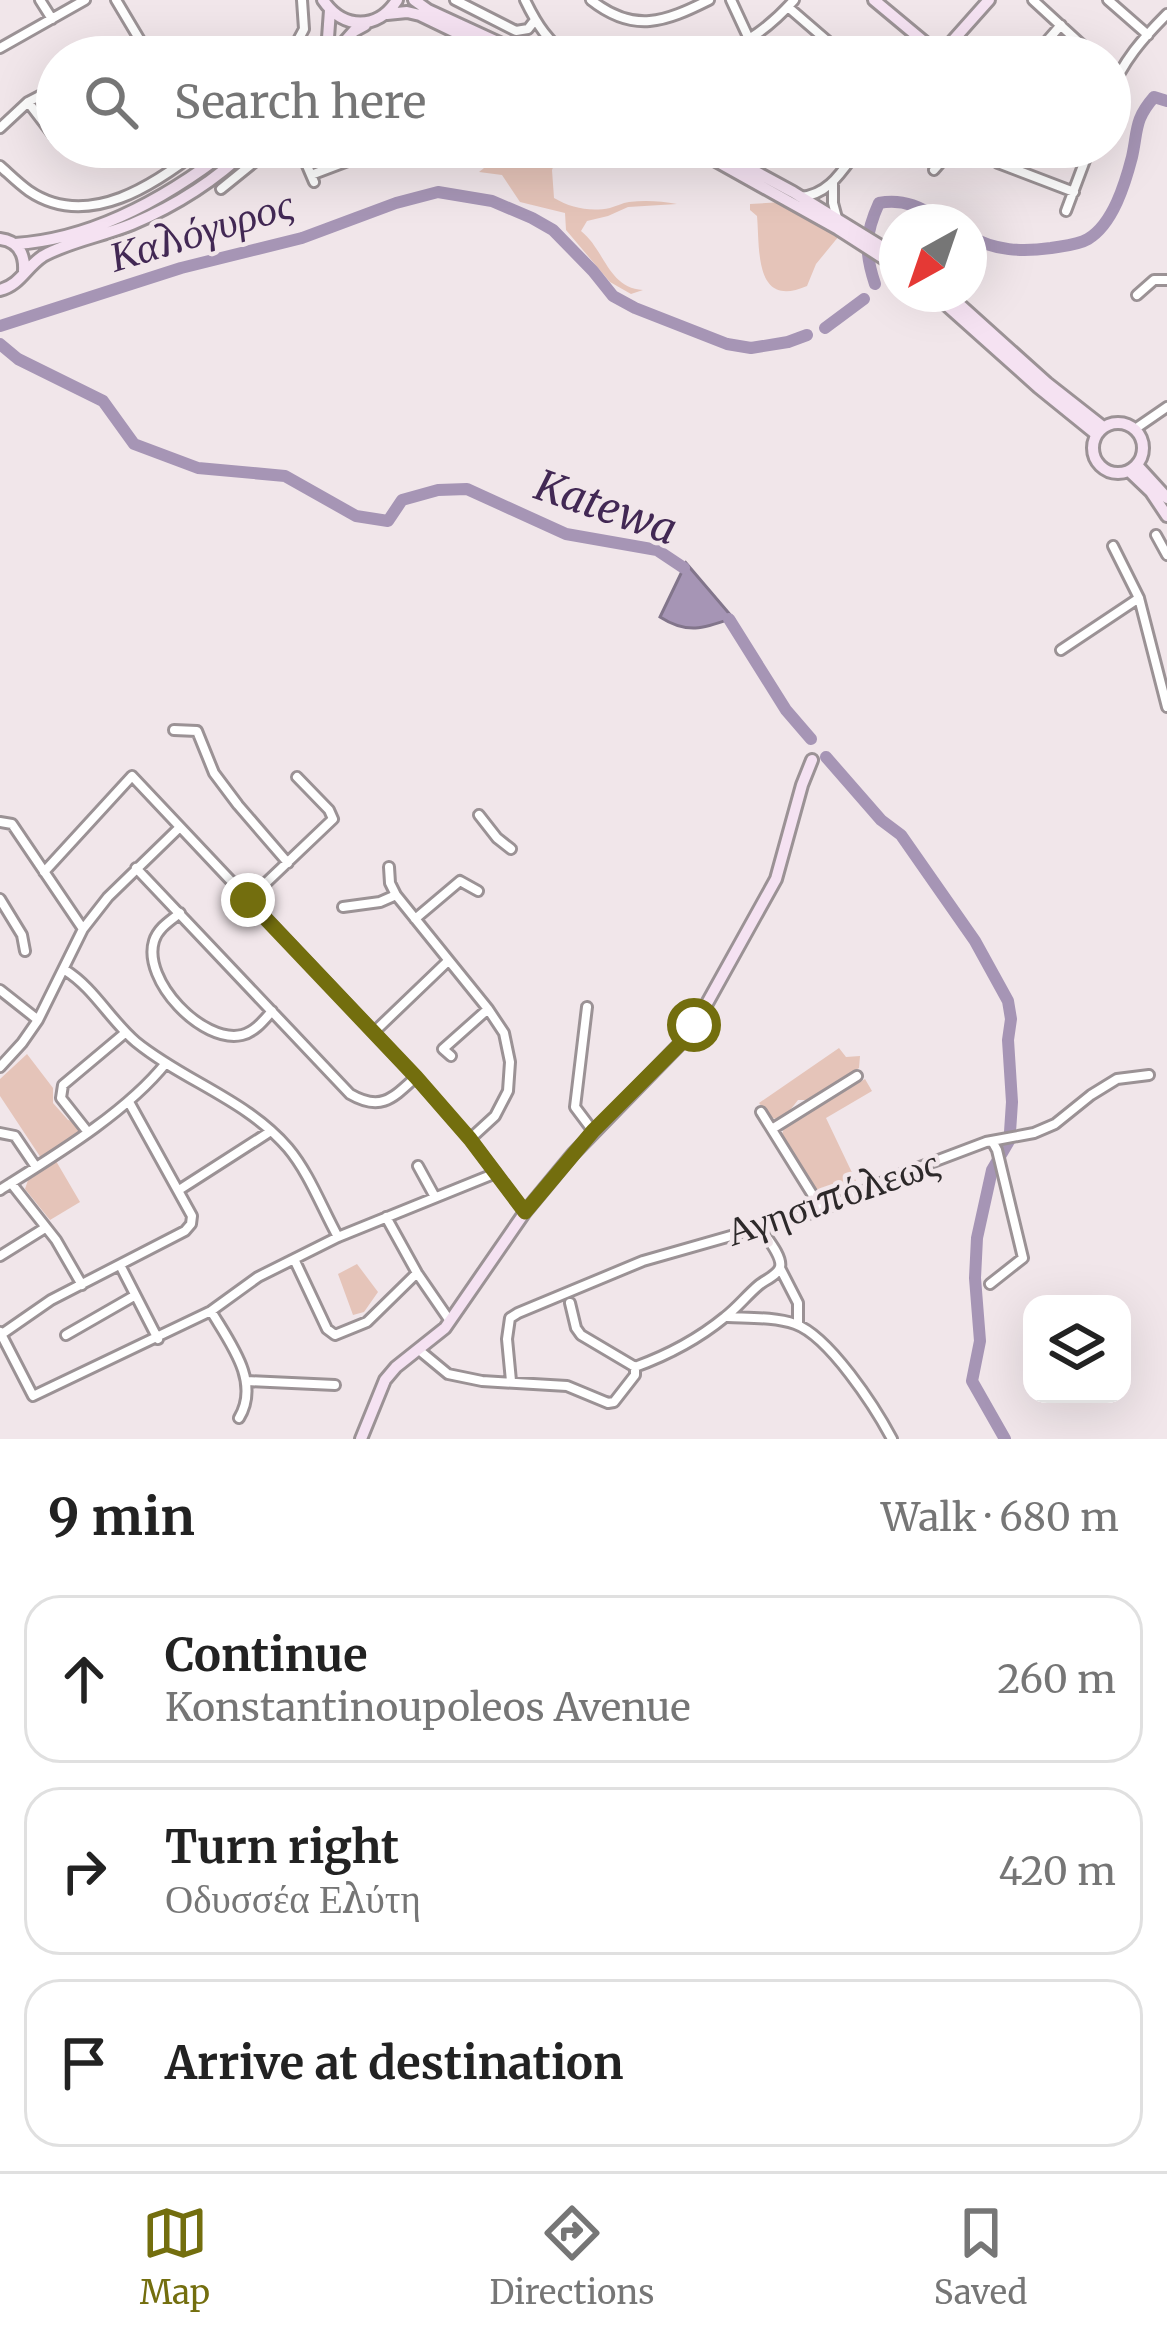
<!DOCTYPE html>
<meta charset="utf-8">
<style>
body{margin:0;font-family:Merriweather,serif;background:#f6f6f6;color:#222}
.controls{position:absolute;right:36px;bottom:36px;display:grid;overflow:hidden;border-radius:24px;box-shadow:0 12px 48px #0002}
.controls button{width:108px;height:108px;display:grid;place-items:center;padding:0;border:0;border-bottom:3px solid #e0e0e0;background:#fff;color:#222;font:60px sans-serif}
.compass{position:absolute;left:879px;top:204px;width:108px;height:108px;border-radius:50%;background:#fff;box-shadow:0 12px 48px #0002;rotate:220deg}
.stop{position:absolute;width:36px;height:36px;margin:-27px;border:9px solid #736e0e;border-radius:50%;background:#fff}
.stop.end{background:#736e0e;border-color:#fff;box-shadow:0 3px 12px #0008}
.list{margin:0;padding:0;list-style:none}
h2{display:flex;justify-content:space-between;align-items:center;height:156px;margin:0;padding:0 48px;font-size:51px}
h2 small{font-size:39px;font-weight:400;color:#767676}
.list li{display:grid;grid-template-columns:78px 1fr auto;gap:36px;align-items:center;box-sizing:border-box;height:168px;margin:0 24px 24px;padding:0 24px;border:3px solid #e0e0e0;border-radius:36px}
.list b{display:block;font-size:45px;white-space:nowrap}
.list p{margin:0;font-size:39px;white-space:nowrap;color:#767676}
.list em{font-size:39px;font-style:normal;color:#767676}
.icon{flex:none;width:66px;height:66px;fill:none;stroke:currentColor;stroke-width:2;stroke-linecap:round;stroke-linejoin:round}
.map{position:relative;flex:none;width:1167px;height:1439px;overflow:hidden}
.search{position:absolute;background:#fff;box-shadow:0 12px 48px #0002;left:36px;right:36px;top:36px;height:132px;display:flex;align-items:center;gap:30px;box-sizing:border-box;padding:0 42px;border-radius:66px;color:#767676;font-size:45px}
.sheet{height:732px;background:#fff}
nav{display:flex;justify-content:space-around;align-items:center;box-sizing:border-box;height:168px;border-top:3px solid #e0e0e0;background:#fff;font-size:33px;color:#767676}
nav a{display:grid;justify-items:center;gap:6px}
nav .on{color:#736e0e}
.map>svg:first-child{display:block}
.green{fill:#e5c4b9}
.water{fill:#a695b5;stroke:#82758b;stroke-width:3}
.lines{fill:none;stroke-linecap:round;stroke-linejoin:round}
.river{stroke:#a695b5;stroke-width:12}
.street-casing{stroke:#9b9295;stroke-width:14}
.secondary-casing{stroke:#9b9295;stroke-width:16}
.street{stroke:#fff;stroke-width:8}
.secondary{stroke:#f5e2f2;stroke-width:10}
.route{stroke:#736e0e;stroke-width:15}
.labels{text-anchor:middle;stroke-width:9;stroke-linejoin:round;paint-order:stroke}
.street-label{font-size:39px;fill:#2d292a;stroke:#f1e6ea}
.water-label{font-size:42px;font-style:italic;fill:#422854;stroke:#f1e6ea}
</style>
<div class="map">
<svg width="1167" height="1439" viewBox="0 0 1167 1439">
<rect width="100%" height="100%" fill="#f1e6ea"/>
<path class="green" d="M 497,147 L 531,147 L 528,151 L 540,157 L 561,147 L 552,170 L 554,198 C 571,208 590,212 610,208 C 617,206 622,203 629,202 C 645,200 661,201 677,204 L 628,207 L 608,216 L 587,221 L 581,231 C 605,250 608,288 643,290 L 631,294 L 610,282 L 566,230 L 565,213 L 520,202 L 502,175 L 479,172 L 484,168 L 500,167 Z
M 782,202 L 839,236 L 816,264 L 807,286 C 754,309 760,250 757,216 L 750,210 L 750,204 Z
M 839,1048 L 846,1057 L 860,1056 L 859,1068 L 806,1100 L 798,1100 L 787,1114 L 777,1119 L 771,1118 L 759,1103 Z
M 27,1054 L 53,1088 L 53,1103 L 68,1120 L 77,1122 L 80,1133 L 41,1158 L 0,1096 L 0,1079 Z
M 865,1079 L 872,1091 L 826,1118 L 856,1181 L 831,1199 L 819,1195 L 782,1134 L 784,1128 Z
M 56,1161 L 80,1202 L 50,1220 L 25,1189 L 28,1180 Z
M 357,1264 L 378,1292 L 364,1312 L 353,1315 L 338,1274 Z"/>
<path class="water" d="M 686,563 L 733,618 C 705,628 688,635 660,617 Z"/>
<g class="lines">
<path class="river" d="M 969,236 C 995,251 1022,252 1051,248 C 1062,246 1078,245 1088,239 C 1113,224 1125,184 1132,157 C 1138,130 1134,120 1154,97 L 1167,101
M 875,284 C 864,251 865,234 879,203 C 906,198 923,209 945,222
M 0,326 L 181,268 L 302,238 L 396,203 L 438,192 L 492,201 L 532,218 L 553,230 L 593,271 L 613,296 L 635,308 L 727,344 L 751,348 L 788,342 L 807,335
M 825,328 L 864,299
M 0,344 L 18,359 L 103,401 L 134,444 L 198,468 L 285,476 L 356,516 L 388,521 L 402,500 L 438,490 L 467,489 L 566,534 L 657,550 L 684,568
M 729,619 L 786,710 L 811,739
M 826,757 L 881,820 L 901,835 L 975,941 L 1008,1001 L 1011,1019 L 1008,1040 L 1012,1102 L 1010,1132
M 1005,1439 L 972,1381 L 980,1341 L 975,1278 L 977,1238 L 992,1170 L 1009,1141"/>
<g class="street-casing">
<path id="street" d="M 40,0 L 52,19
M 116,0 L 150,57
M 455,0 L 516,31 L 528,29 L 535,20
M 525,0 C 536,23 549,44 571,57
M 591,0 C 634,34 665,22 709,0
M 731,0 L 750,41
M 1033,0 L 1095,57
M 1108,0 L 1148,35
M 788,7 L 839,51 L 842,57
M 0,48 L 85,0
M 289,57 L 304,29 L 302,0
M 377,57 L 393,50
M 715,57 C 748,42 770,27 794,0
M 1033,57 L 1061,25
M 1110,94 C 1122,62 1143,38 1167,14
M 28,102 L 57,140
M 0,128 L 28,102 L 57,87
M 64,147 L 73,151 L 88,147
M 299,147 L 314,182
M 974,147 L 998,163 L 1074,192
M 690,160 L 696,149
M 0,166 C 9,174 19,184 29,191 C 88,231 156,184 203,147
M 934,170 L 954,147
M 311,175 L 385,147
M 833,183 L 833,203 L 837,218
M 221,189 L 273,147
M 800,197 C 830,195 843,169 860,147
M 1066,211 L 1090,147
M 1137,295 L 1154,280 L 1167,280
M 1135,429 L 1167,407
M 1156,535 L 1167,555
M 1113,546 L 1139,598 L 1167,707
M 1061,650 L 1139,598
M 174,730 L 197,731 L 214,773 L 238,805 L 288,863
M 479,815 L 497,838 L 511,849
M 0,822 L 12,824 L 83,929
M 389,867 L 390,883 L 396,895 L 488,1009 L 504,1033 L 510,1062 L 508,1091 L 495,1116 L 470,1139
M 136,868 L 350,1094 C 381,1112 393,1098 416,1077
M 44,872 L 132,776 L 413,1074 L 470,1139 L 525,1212
M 0,899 L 22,935 L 25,951
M 248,900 L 333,819 L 329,810 L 297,777
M 343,907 L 380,902 L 396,895
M 180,913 C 170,921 158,928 154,941 C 142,980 202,1044 242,1035 C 255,1032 264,1020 272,1011
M 415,919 L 460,881 L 478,891
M 65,970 C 94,988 110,1020 136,1042 C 184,1081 247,1100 288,1148 C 309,1173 322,1208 338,1237
M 0,990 L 38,1020
M 587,1007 L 575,1107 L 593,1131
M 374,1032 L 448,961
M 451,1056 L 443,1049 L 488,1009
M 0,1067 L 22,1043 L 38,1020 L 83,929 L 108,897 L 180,827
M 761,1112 L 822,1210
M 772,1129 L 857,1076
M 87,1131 L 61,1098 L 63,1085 L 125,1033
M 0,1133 L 15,1136 L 36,1167
M 418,1166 L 435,1197
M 11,1183 L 56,1240 L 82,1285
M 0,1190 C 54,1156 126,1113 166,1063
M 179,1190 L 271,1131
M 386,1217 L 417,1273 L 450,1321
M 0,1256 L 45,1228
M 294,1259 L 327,1329 L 335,1335 L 367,1322 L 417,1273
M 120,1265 L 158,1339
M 780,1268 L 798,1303 L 798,1324
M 990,1284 L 1023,1258 L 997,1150 L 992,1141
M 211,1311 C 230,1343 261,1382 239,1418
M 728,1317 C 749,1318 775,1317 795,1324 C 829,1336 875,1407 892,1439
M 0,1332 L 33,1396 L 211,1311 L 258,1277 L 338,1237 L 496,1173
M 2,1334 L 51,1300 L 185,1231 L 191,1224 L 192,1216 L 129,1102
M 66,1335 L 134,1296
M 419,1350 L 448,1374 L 482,1381 L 567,1386 L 608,1403 L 614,1402 L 635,1375 L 635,1367 L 581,1335 L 576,1328 L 570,1303
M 635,1367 C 668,1355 697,1340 725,1317 C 737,1308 747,1295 759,1285 C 765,1280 778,1275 780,1267 C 783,1256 765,1236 759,1226
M 247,1381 L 335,1385
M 511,1381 L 507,1339 L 510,1318 L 518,1313 L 643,1261 L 822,1210 L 896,1176 L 986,1142 L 1034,1133 L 1055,1124 L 1091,1095 L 1117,1079 L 1149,1075"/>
</g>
<g class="secondary-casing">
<path id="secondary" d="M 323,0 C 343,30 378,30 397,0
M 414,0 L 428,10 L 530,57
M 874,0 L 940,55 L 989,0
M 387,14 L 407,12 L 420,15 L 507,57
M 316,57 L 328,38 L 330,10
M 331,57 L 354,31 L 365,25
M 691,147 L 838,229 L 897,267
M 710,147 L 793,192 L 897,256
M 0,239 C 18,241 25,254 24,271
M 15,244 C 95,239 171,195 232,147
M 0,290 C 20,285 26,267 43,256 C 70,241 103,236 132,224 C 175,206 217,179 250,147
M 934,294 L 1038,387 L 1096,434
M 948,294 L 1047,383 L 1103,427
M1093 448a25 25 0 1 1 50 0a25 25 0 1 1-50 0Z
M 1137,465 L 1167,498
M 1129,471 L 1151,492 L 1167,516
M 361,1439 L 385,1380 L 396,1367 L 445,1328 L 525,1212 L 573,1154 L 680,1044 L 695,1025 L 776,879 L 802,785 L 812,760"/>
</g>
<use href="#street" class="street"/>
<use href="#secondary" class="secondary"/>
</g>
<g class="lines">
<path class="route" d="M 248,900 L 416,1077 L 470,1139 L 525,1212 L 593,1131 L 680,1044 L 694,1025"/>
</g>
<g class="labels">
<g class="street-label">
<text transform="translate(832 1197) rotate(-19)" y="14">Αγησιπόλεως</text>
</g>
<g class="water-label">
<text transform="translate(201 230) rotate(-17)" y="15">Καλόγυρος</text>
<text transform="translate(606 507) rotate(19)" y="15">Katewa</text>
</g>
</g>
</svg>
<div class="controls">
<button><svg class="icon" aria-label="layers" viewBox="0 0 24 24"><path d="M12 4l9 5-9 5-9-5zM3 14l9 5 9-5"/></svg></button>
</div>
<svg class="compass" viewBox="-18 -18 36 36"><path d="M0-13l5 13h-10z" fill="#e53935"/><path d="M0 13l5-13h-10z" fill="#767676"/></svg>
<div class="stop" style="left:694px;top:1025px"></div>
<div class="stop end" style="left:248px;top:900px"></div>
<div class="search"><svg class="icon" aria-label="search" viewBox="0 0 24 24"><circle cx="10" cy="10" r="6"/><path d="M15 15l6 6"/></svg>Search here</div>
</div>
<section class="sheet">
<h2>9 min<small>Walk · 680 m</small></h2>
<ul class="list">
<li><svg class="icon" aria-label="ahead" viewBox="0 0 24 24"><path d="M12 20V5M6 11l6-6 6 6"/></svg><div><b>Continue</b><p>Konstantinoupoleos Avenue</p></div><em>260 m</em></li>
<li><svg class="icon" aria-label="right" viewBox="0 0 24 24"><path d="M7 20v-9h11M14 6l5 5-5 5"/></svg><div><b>Turn right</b><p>Οδυσσέα Ελύτη</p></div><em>420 m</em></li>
<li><svg class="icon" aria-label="arrive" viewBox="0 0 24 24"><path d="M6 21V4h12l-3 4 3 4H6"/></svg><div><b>Arrive at destination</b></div></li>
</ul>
</section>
<nav>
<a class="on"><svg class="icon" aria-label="map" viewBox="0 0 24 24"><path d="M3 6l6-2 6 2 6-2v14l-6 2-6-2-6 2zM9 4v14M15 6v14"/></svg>Map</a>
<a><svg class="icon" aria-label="directions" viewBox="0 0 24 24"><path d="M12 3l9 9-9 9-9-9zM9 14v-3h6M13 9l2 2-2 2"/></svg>Directions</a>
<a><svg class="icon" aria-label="saved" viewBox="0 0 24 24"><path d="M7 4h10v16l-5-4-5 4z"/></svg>Saved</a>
</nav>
